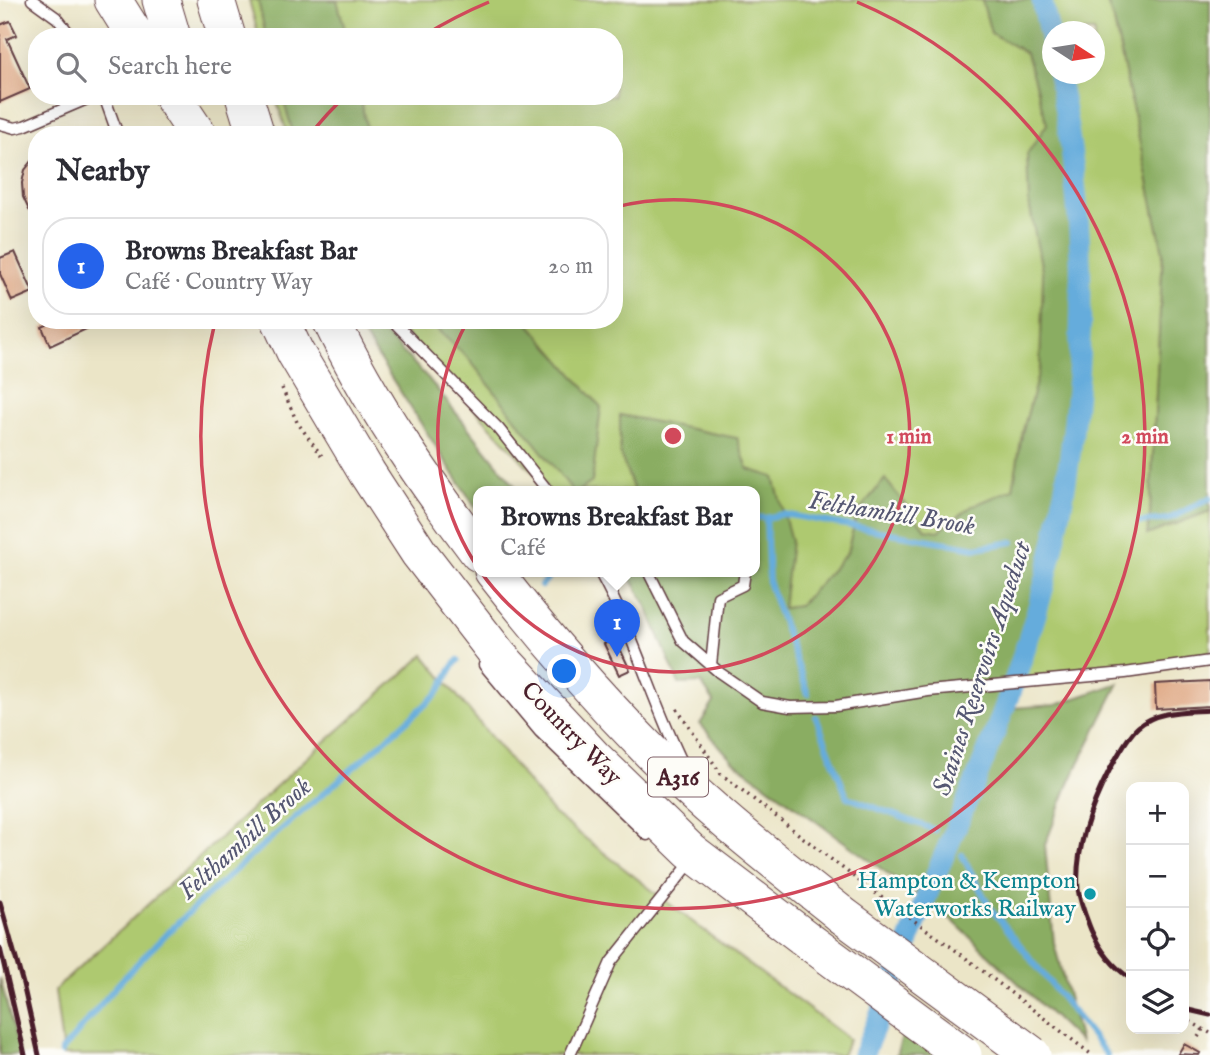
<!DOCTYPE html>
<meta charset="utf-8">
<style>
body{margin:0;font-family:"IM FELL English",serif;background:#f7f7f7;color:#2b2b33}
.controls{position:absolute;right:21px;bottom:21px;display:grid;overflow:hidden;border-radius:14px;box-shadow:0 7px 28px #0002}
.controls button{width:63px;height:63px;display:grid;place-items:center;padding:0;border:0;border-bottom:2px solid #e1e1e2;background:#fff;color:#2b2b33;font:35px sans-serif}
.compass{position:absolute;left:1042px;top:21px;width:63px;height:63px;border-radius:50%;background:#fff;box-shadow:0 7px 28px #0002;rotate:102deg}
.you{position:absolute;left:565px;top:672px;width:24px;height:24px;margin:-18px;border:5px solid #fff;border-radius:50%;background:#1a73e8;box-shadow:0 0 0 10px #1a73e833}
.badge{display:grid;place-items:center;width:46px;height:46px;border-radius:50%;background:#2563eb;color:#fff;font-size:23px;font-weight:700}
.pin{position:absolute;translate:-50% -58px;filter:drop-shadow(0 2px 4px #0008)}
.pin::after{content:'';position:absolute;top:37px;width:24px;height:21px;background:inherit;clip-path:polygon(0 0,100% 0,50% 100%)}
.popup{position:absolute;left:473px;top:486px;width:287px;height:91px;box-sizing:border-box;display:grid;place-content:center;border-radius:14px;background:#fff;filter:drop-shadow(0 2px 5px #0005);font-size:23px;white-space:nowrap;color:#7c7c81}
.popup b{font-size:26px;color:#2b2b33}
.popup::after{content:'';position:absolute;left:50%;top:100%;margin-left:-14px;border:14px solid transparent;border-top-color:#fff}
.list{margin:0;padding:0;list-style:none}
h2{display:flex;justify-content:space-between;align-items:center;height:91px;margin:0;padding:0 28px;font-size:30px}
h2 small{font-size:23px;font-weight:400;color:#7c7c81}
.list li{display:grid;grid-template-columns:46px 1fr auto;gap:21px;align-items:center;box-sizing:border-box;height:98px;margin:0 14px 14px;padding:0 14px;border:2px solid #e1e1e2;border-radius:28px}
.list b{display:block;font-size:26px;white-space:nowrap}
.list p{margin:0;font-size:23px;white-space:nowrap;color:#7c7c81}
.list em{font-size:23px;font-style:normal;color:#7c7c81}
.icon{flex:none;width:38px;height:38px;fill:none;stroke:currentColor;stroke-width:2;stroke-linecap:round;stroke-linejoin:round}
.map{position:relative;flex:none;width:1210px;height:1055px;overflow:hidden}
.search{position:absolute;background:#fff;box-shadow:0 7px 28px #0002;left:28px;top:28px;width:595px;height:77px;display:flex;align-items:center;gap:18px;box-sizing:border-box;padding:0 24px;border-radius:28px;color:#7c7c81;font-size:26px}
.panel{position:absolute;background:#fff;box-shadow:0 7px 28px #0002;left:28px;top:126px;width:595px;height:203px;border-radius:28px}
.map>svg:first-child{display:block}
.green{fill:#aec96f;stroke:#7c744d;stroke-width:2;fill-rule:evenodd}
.forest{fill:#8aad62;stroke:#6a6646;stroke-width:2}
.lines{fill:none;stroke-linecap:round;stroke-linejoin:round}
.stream{stroke:#65acdc;stroke-width:6}
.canal{stroke:#65acdc;stroke-width:21}
.building{fill:#dfa884}
.service-casing{stroke:#623d42;stroke-width:13}
.trunk-casing{stroke:#623d42;stroke-width:39}
.path{stroke:#623d42;stroke-width:3.5;stroke-dasharray:2 5;stroke-linecap:butt}
.service{stroke:#fff;stroke-width:10}
.trunk{stroke:#fff;stroke-width:37}
.rail{stroke:#4a1f2b;stroke-width:5}
.trunk-bridge-casing{stroke:#623d42;stroke-width:39;stroke-linecap:butt}
.trunk-bridge{stroke:#fff;stroke-width:37}
.ring{fill:none;stroke:#d1495b;stroke-width:3.5}
.culture-dot{fill:#0f9aa8;stroke:#fdfcf7;stroke-width:2.5}
.labels{text-anchor:middle;stroke-width:5;stroke-linejoin:round;paint-order:stroke}
.shield{fill:#fdfcf7;stroke:#806168;stroke-width:2}
.shield-label{font-size:23px;font-weight:bold;fill:#4a1f2b}
.street-label{font-size:24px;fill:#4a1f2b;stroke:#fdfcf7}
.culture-label{font-size:24px;fill:#0d838f;stroke:#fdfcf7;text-anchor:end}
.water-label{font-size:26px;font-style:italic;fill:#555772;stroke:#fdfcf7}
.centre{fill:#d1495b;stroke:#fdfcf7;stroke-width:3.5}
.ring-label{font-size:21px;text-anchor:middle;font-weight:bold;fill:#d1495b;stroke:#fdfcf7;stroke-width:5;stroke-linejoin:round;paint-order:stroke}
</style>
<div class="map">
<svg width="1210" height="1055" viewBox="0 0 1210 1055">
<rect width="100%" height="100%" fill="#fdfcf7"/>
<filter id="ink" filterUnits="userSpaceOnUse"><feTurbulence type="fractalNoise" baseFrequency=".0143" numOctaves="2"/><feDisplacementMap in="SourceGraphic" scale="14" xChannelSelector="R" yChannelSelector="G"/><feConvolveMatrix kernelMatrix="1 2 1 2 8 2 1 2 1" color-interpolation-filters="sRGB"/></filter>
<filter id="wash" filterUnits="userSpaceOnUse"><feTurbulence type="fractalNoise" baseFrequency=".00686" numOctaves="4" result="noise"/><feDisplacementMap in="SourceGraphic" scale="28" xChannelSelector="R" yChannelSelector="G"/><feGaussianBlur stdDeviation="1.57" result="paint"/><feColorMatrix in="noise" values="0 0 0 0 0 0 0 0 0 0 0 0 0 0 0 0 0 1.4 0 .05"/><feComposite in="paint" operator="in"/></filter>
<g filter="url(#wash)">
<rect width="100%" height="100%" fill="#ebe5c7"/>
<path class="green" d="M 249,0 L 1106,0 L 1114,21 L 1163,251 L 1150,515 L 1147,534 L 1210,511 L 1210,658 L 836,706 L 755,571 L 755,491 L 548,491 L 544,484 L 392,320 L 614,320 L 614,135 L 288,135 L 275,96 L 614,96 L 614,37 L 259,37 ZM 1052,32 L 1094,32 L 1094,74 L 1052,74 Z
M 424,655 L 553,813 L 703,930 L 849,1039 L 842,1055 L 63,1055 L 55,990 L 309,756 Z"/>
<path class="forest" d="M 258,0 L 337,0 L 347,37 L 266,37 Z
M 982,0 L 1033,0 L 1062,131 L 1087,344 L 1069,498 L 1039,577 L 1040,613 L 1020,643 L 997,709 L 1056,705 L 1119,683 L 1070,781 L 1045,845 L 1054,943 L 1080,1042 L 953,921 L 733,761 L 700,724 L 714,702 L 701,683 L 679,684 L 646,605 L 627,571 L 755,571 L 755,491 L 634,491 L 620,453 L 620,415 L 737,438 L 748,469 L 774,477 L 791,541 L 783,608 L 799,606 L 847,553 L 857,513 L 885,479 L 925,529 L 939,531 L 972,506 L 1013,489 L 1022,434 L 1040,367 L 1043,276 L 1029,203 L 1027,154 L 1047,124 L 1026,53 L 991,33 Z
M 1106,0 L 1210,0 L 1210,511 L 1147,535 L 1150,515 L 1163,252 L 1114,21 Z
M 282,96 L 360,96 L 368,135 L 294,135 Z
M 354,320 L 370,322 L 395,344 L 428,378 L 519,491 L 479,491 L 479,513 Z
M 427,320 L 526,320 L 601,407 L 592,482 L 579,491 L 573,491 L 468,358 Z
M 0,978 L 20,1055 L 0,1055 Z
M 905,1029 L 941,1055 L 896,1055 Z"/>
<g class="lines">
<path class="stream" d="M 755,517 L 766,518 L 783,514 L 976,548 L 1013,542
M 766,518 L 769,584 L 808,694
M 1140,522 L 1169,519 L 1210,498
M 541,586 L 554,571
M 816,717 L 847,797 L 935,830
M 962,855 L 989,906 L 1107,1055
M 61,1052 C 85,1025 106,996 130,971 C 225,871 334,788 435,696 C 445,685 448,671 458,660"/>
<path class="canal" d="M 1042,0 L 1052,46
M 863,1055 C 886,1002 906,947 928,893 C 971,792 1017,689 1045,582 C 1087,419 1093,238 1058,74"/>
</g>
<g id="blocks">
<path class="building" d="M 10,21 L 17,35 L 7,39 L 30,89 L 0,102 L 0,25 Z
M 37,155 L 37,218 L 29,210 L 23,197 L 22,183 L 25,170 Z
M 15,252 L 33,292 L 12,301 L 0,274 L 0,258 Z
M 58,320 L 97,320 L 99,323 L 50,346 L 42,327 Z
M 615,638 L 630,670 L 619,675 L 604,644 Z
M 1210,681 L 1210,706 L 1156,709 L 1155,684 Z
M 1184,1044 L 1200,1053 L 1199,1055 L 1178,1054 Z"/>
</g>
</g>
<g filter="url(#ink)">
<use href="#blocks" fill-opacity="0" stroke="#623d42" stroke-width="2"/>
<g class="lines">
<g class="service-casing">
<path id="service" d="M 32,0 L 57,18 L 72,37
M 104,96 L 118,135
M 0,124 L 15,128 L 24,126 L 94,96
M 392,320 L 499,429 L 548,491
M 599,571 C 634,633 652,701 683,764
M 648,571 L 683,641 L 720,673 L 762,702 L 790,707 L 836,706 L 928,691 L 1125,673 L 1210,661
M 484,665 L 540,732 L 647,835
M 711,665 L 718,597 L 743,585 L 745,571
M 570,1055 L 611,962 L 687,867"/>
</g>
<g class="trunk-casing">
<path id="trunk" d="M 113,0 L 136,37
M 161,0 L 172,37
M 216,0 L 227,37
M 172,96 L 198,135
M 244,96 L 256,135
M 280,320 L 295,352 L 367,473 L 419,553 L 498,655 L 594,758 L 690,851 L 810,942
M 331,320 C 370,403 424,480 479,553
M 493,571 C 542,634 595,695 651,752 C 710,812 777,863 842,915"/>
</g>
<path class="path" d="M 282,388 L 297,422 L 324,459
M 677,709 L 721,774 L 867,887 L 954,949 L 1092,1055
M 1184,1018 L 1210,1033
M 1198,1037 L 1203,1029"/>
<use href="#service" class="service"/>
<use href="#trunk" class="trunk"/>
<path class="rail" d="M 0,902 L 23,984 L 39,1055
M 0,948 L 25,1055
M 1131,979 C 1113,967 1100,950 1091,930 C 1086,917 1080,903 1078,889 C 1075,849 1091,806 1109,771 C 1117,757 1126,738 1138,727 C 1157,710 1187,712 1210,710
M 1184,1009 L 1210,1015"/>
<g class="trunk-bridge-casing">
<path id="trunk-bridge" d="M 842,915 L 1032,1055
M 810,942 L 963,1055"/>
</g>
<use href="#trunk-bridge" class="trunk-bridge"/>
</g>
</g>
<g class="ring">
<path d="M616 207A236 236 0 1 1 467 322"/>
<path d="M311 133A472 472 0 0 1 345 96M423 36A472 472 0 0 1 489 2M857 2A472 472 0 1 1 215 322"/>
</g>
<circle class="culture-dot" cx="1090" cy="894" r="7"/>
<g class="labels">
<rect class="shield" x="648" y="757.5" width="60" height="39" rx="5"/>
<g class="shield-label">
<text x="678" y="785">A316</text>
</g>
<g class="street-label">
<text transform="translate(572 733) rotate(46)" y="8">Country Way</text>
</g>
<g class="culture-label">
<text x="1076" y="888">Hampton &amp; Kempton<tspan x="1076" dy="28">Waterworks Railway</tspan></text>
</g>
<g class="water-label">
<text transform="translate(892 512) rotate(9)" y="9">Felthamhill Brook</text>
<text transform="translate(981 668) rotate(-72)" y="9">Staines Reservoirs Aqueduct</text>
<text transform="translate(244 838) rotate(-42)" y="9">Felthamhill Brook</text>
</g>
</g>
<circle cx="673" cy="436" r="10" class="centre"/>
<g class="ring-label">
<text x="909" y="443">1 min</text>
<text x="1145" y="443">2 min</text>
</g>
</svg>
<div class="controls">
<button>+</button>
<button>−</button>
<button><svg class="icon" aria-label="locate" viewBox="0 0 24 24"><circle cx="12" cy="12" r="6"/><path d="M12 2v4M12 18v4M2 12h4M18 12h4"/></svg></button>
<button><svg class="icon" aria-label="layers" viewBox="0 0 24 24"><path d="M12 4l9 5-9 5-9-5zM3 14l9 5 9-5"/></svg></button>
</div>
<svg class="compass" viewBox="-18 -18 36 36"><path d="M0-13l5 13h-10z" fill="#e53935"/><path d="M0 13l5-13h-10z" fill="#7c7c81"/></svg>
<div class="you"></div>
<div class="pin badge" style="left:617px;top:657px">1</div>
<div class="popup"><b>Browns Breakfast Bar</b>Café</div>
<div class="search"><svg class="icon" aria-label="search" viewBox="0 0 24 24"><circle cx="10" cy="10" r="6"/><path d="M15 15l6 6"/></svg>Search here</div>
<section class="panel">
<h2>Nearby<small></small></h2>
<ul class="list">
<li><span class="badge">1</span><div><b>Browns Breakfast Bar</b><p>Café · Country Way</p></div><em>20 m</em></li>
</ul>
</section>
</div>
